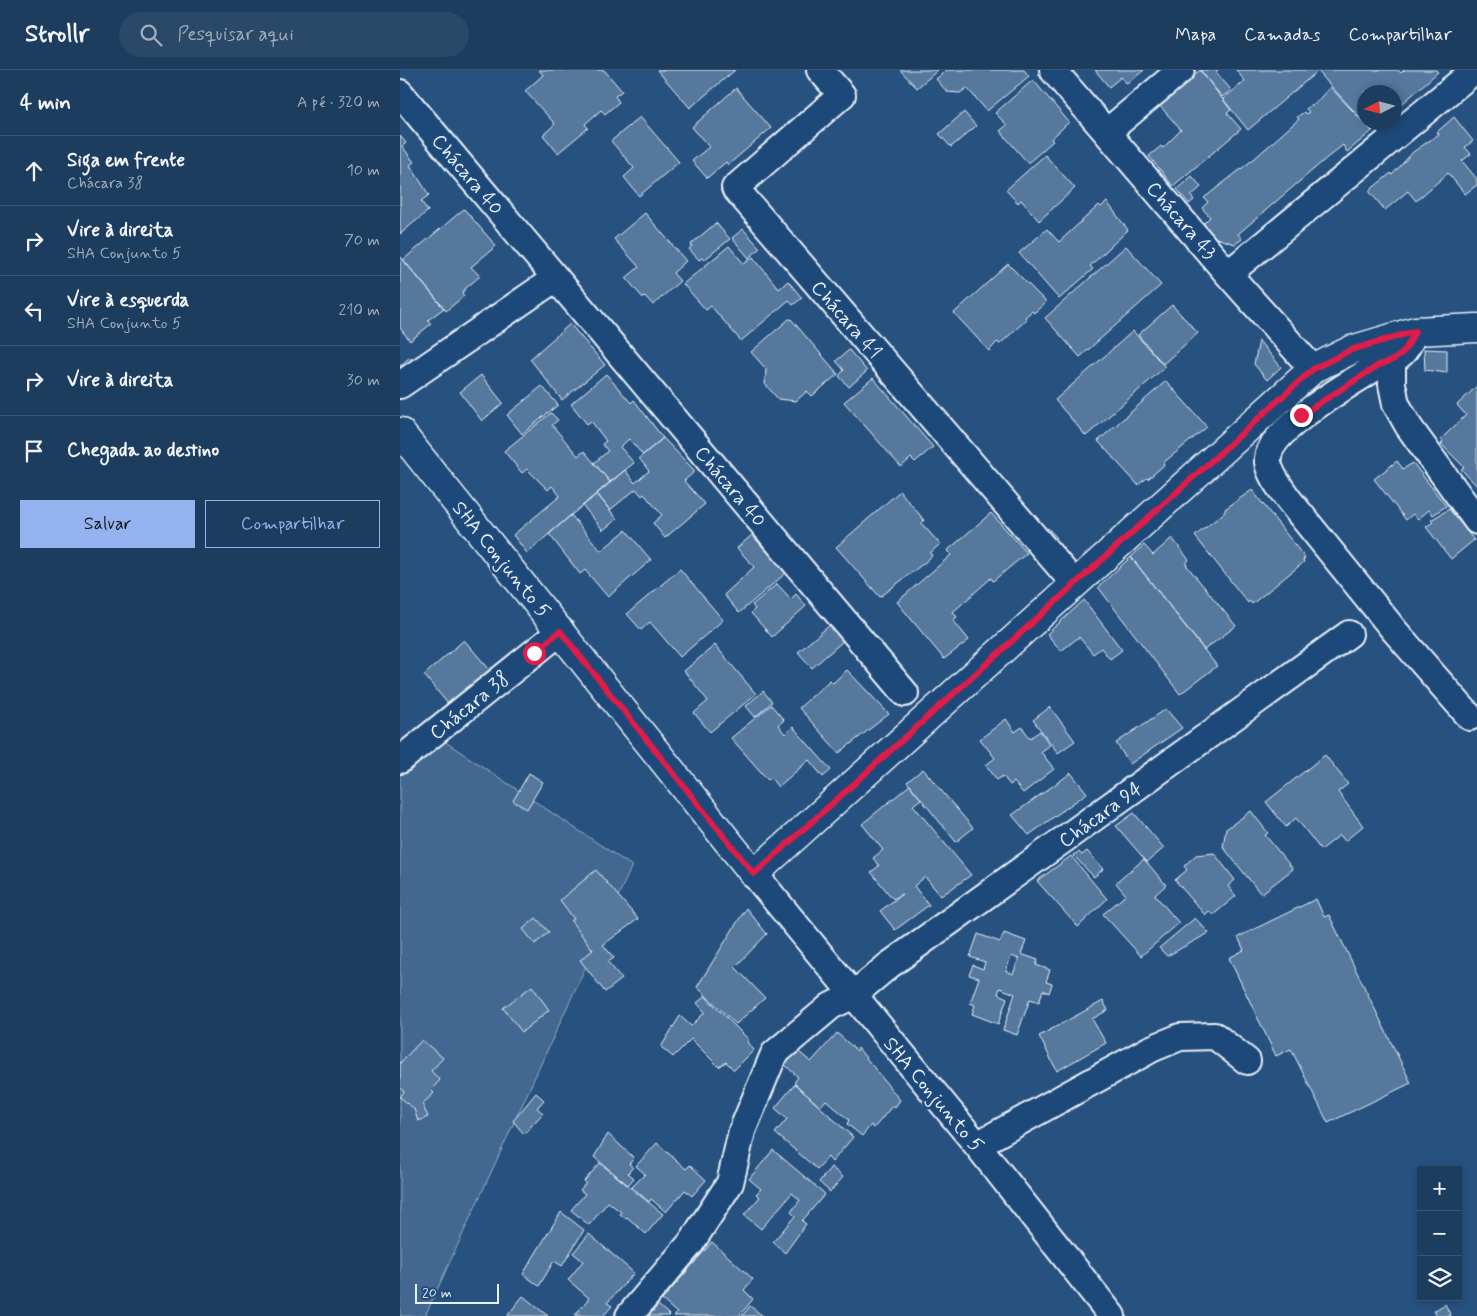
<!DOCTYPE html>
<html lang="pt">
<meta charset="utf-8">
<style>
body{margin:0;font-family:Mynerve,sans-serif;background:#2a4868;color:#f1f3f6}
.controls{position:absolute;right:15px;bottom:15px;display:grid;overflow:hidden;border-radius:0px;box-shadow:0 2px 8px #0003}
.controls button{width:45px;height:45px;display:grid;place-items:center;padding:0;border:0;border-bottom:1px solid #3b5674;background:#1d3d5f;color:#f1f3f6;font:25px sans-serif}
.compass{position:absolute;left:957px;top:15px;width:45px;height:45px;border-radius:50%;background:#1d3d5f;box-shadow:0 2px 8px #0003;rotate:264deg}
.scale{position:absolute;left:15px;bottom:12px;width:84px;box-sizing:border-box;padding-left:5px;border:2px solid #e8f1f8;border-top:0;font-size:14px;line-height:18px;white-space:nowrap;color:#e8f1f8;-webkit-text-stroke:4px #1f4a7a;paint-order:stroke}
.stop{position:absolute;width:15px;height:15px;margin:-11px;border:4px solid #e11d48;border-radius:50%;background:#fff}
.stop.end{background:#e11d48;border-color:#fff;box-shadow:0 1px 5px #0008}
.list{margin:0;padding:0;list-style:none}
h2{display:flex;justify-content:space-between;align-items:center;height:65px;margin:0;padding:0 20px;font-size:21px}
h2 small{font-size:16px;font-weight:400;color:#a0aebd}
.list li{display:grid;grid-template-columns:32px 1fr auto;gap:15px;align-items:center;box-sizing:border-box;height:70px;padding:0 20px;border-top:1px solid #3b5674}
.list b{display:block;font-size:19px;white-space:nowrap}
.list p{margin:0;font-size:16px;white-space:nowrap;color:#a0aebd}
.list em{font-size:16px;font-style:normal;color:#a0aebd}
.actions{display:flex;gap:10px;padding:15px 20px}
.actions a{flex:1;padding:11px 0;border:1px solid #95b2f1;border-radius:0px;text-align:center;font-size:18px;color:#95b2f1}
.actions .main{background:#95b2f1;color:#111}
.icon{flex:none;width:28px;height:28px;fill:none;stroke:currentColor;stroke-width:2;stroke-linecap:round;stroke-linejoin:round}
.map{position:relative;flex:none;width:1077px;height:1246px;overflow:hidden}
header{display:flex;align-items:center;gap:30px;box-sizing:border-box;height:70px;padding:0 25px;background:#1d3d5f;border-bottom:1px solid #3b5674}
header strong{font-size:24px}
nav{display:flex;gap:28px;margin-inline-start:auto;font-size:18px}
.search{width:350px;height:45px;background:#2a4868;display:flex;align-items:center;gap:12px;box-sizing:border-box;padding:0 18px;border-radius:28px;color:#a0aebd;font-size:19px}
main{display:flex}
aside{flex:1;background:#1d3d5f}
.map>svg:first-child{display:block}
.green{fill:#436891;stroke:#96acc4}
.building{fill:#57789d;stroke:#e8f1f8;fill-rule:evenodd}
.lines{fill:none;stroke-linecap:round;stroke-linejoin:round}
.minor-casing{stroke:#e8f1f8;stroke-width:30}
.tertiary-casing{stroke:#e8f1f8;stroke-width:31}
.minor{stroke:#1f4a7a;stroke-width:26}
.tertiary{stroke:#1f4a7a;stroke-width:28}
.route{stroke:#e11d48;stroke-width:6}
.labels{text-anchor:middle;stroke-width:5;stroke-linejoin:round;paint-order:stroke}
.street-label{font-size:20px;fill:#e8f1f8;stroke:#1f4a7a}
</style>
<header>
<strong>Strollr</strong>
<div class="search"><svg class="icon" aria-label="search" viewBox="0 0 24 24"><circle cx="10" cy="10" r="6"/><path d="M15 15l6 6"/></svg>Pesquisar aqui</div>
<nav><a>Mapa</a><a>Camadas</a><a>Compartilhar</a></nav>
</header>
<main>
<aside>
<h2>4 min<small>A pé · 320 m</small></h2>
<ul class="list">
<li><svg class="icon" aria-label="ahead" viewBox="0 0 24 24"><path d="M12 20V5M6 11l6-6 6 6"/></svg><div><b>Siga em frente</b><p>Chácara 38</p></div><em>10 m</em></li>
<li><svg class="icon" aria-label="right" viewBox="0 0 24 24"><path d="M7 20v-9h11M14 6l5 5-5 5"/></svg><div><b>Vire à direita</b><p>SHA Conjunto 5</p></div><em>70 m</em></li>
<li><svg class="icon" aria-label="left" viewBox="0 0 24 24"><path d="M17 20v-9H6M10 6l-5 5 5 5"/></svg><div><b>Vire à esquerda</b><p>SHA Conjunto 5</p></div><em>210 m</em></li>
<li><svg class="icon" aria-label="right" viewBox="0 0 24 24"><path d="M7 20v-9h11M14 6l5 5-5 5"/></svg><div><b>Vire à direita</b></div><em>30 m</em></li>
<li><svg class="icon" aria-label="arrive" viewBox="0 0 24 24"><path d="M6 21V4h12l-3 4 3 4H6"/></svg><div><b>Chegada ao destino</b></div></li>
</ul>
<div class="actions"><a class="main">Salvar</a><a>Compartilhar</a></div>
</aside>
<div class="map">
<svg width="1077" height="1246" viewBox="0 0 1077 1246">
<rect width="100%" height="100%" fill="#27517f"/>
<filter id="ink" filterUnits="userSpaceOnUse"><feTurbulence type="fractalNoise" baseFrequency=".02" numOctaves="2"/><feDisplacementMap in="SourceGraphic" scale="10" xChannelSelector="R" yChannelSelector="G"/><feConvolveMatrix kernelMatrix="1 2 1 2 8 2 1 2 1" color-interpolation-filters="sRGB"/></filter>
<g filter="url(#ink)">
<path class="green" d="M 26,659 L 232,796 L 25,1246 L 0,1246 L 0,682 Z"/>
<path class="building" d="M 139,0 L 204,0 L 222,21 L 215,26 L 219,32 L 205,44 L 201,40 L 185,54 L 188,58 L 158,83 L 143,65 L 155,54 L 125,21 L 143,5 Z
M 257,0 L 335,0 L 290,38 Z
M 500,0 L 538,0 L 517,18 Z
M 547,0 L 624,0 L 629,6 L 587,41 L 567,18 L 560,23 L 547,22 L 536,9 Z
M 695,0 L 744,0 L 727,14 L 721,7 L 709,17 Z
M 800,0 L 831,40 L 827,43 L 841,59 L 773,116 L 749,86 L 761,76 L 763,78 L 781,60 L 760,36 Z
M 800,0 L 818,0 L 816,2 L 831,20 L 822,27 Z
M 836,0 L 919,0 L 848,60 L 823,29 L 845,11 Z
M 919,0 L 998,0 L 1001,3 L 1004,0 L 1036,0 L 1038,2 L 994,41 L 994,22 L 964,22 L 964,52 L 929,14 L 918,1 Z
M 633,10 L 669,52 L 651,69 L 653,71 L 628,93 L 600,61 L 607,55 L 595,43 Z
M 930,17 L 972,61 L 947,82 L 943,75 L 928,87 L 838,164 L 842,169 L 835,174 L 813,167 L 803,154 L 810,147 L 802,138 L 808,132 L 804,128 L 855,88 L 899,49 L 897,47 L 904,42 L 906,44 L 909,42 L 906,39 L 912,34 L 913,36 Z
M 336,18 L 371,58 L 328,95 L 326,92 L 307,108 L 292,91 L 309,77 L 292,57 Z
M 564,42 L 576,56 L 551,77 L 539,64 Z
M 240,47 L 279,92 L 239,126 L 224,107 L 234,98 L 211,71 Z
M 1054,47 L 1073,71 L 1065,77 L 1071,84 L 1062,91 L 1077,109 L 1077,115 L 1065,124 L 1048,103 L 1016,131 L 1008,121 L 985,140 L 969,121 L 991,103 L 992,105 L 1013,82 L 1039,64 L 1037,62 Z
M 965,52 L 981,52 L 972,61 Z
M 0,66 L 6,73 L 2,76 L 14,92 L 10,95 L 29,125 L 21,131 L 28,141 L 0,164 Z
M 645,85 L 675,118 L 639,151 L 621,130 L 618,133 L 606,120 Z
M 792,106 L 801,117 L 791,126 L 794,130 L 789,134 L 777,119 Z
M 707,132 L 728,160 L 690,196 L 693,199 L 659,229 L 619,183 L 647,159 L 659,172 L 699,135 L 701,137 Z
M 64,139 L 96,176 L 71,197 L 80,206 L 66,218 L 62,223 L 64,226 L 46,241 L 3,190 Z
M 245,143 L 286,191 L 273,203 L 280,211 L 253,235 L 245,226 L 243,228 L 226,208 L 239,197 L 214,169 Z
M 316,153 L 330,169 L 304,190 L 302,188 L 299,190 L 289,179 L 292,176 L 291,174 Z
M 343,159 L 360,178 L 349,188 L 332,168 Z
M 329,176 L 344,194 L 353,187 L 379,219 L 388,211 L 402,228 L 393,235 L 389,230 L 341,271 L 311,236 L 306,240 L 283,214 Z
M 726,176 L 761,215 L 680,287 L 645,248 Z
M 0,186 L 44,238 L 28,250 L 31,254 L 10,271 L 0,258 Z
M 608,194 L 646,232 L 634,243 L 632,241 L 625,247 L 627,249 L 600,274 L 597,272 L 589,281 L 554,243 Z
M 772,235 L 798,263 L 763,294 L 738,265 Z
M 389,249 L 391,249 L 438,304 L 412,326 L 407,321 L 396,331 L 378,329 L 365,314 L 366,299 L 351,282 Z
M 170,254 L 205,295 L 162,330 L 130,289 Z
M 733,261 L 765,297 L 686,366 L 655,330 Z
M 859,271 L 881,297 L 867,310 L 854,294 Z
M 1024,279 L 1047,280 L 1047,303 L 1025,300 Z
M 449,280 L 467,301 L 449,317 L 439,306 L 444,300 L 436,291 Z
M 10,287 L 19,297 L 0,312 L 0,296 Z
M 206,304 L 231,333 L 234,330 L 263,368 L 243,385 L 229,369 L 220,377 L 234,393 L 210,412 L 194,393 L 208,381 L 202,374 L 206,371 L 191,351 L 187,354 L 171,334 Z
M 81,305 L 103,333 L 82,351 L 60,322 Z
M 473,308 L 533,377 L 515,392 L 511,388 L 501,397 L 444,332 Z
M 766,311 L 807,357 L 763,393 L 764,395 L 748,409 L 747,408 L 738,415 L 698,371 Z
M 142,316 L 158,335 L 122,364 L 107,345 Z
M 1077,316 L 1077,416 L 1061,399 L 1064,397 L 1041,374 L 1043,372 L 1041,369 L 1066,345 L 1057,335 Z
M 151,343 L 158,350 L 152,355 L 178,386 L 184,381 L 210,412 L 127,483 L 113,465 L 160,426 L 152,416 L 148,420 L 127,399 L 122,403 L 104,381 Z
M 263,368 L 295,401 L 284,411 L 305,434 L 265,468 L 253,453 L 262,445 L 244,424 L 242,426 L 236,419 L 210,440 L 197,424 L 225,400 L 235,413 L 249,401 L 239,388 Z
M 997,391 L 1003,399 L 1013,393 L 1046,436 L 1033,445 L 1029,440 L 1018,449 L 1013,444 L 1006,450 L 974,409 Z
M 852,420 L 905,488 L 903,490 L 904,492 L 852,534 L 850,531 L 848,533 L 795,466 L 825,442 L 825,439 Z
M 500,421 L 524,450 L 521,453 L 540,474 L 530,483 L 532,486 L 524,493 L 480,527 L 436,477 Z
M 197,424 L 217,449 L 203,460 L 183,436 Z
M 1049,439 L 1074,470 L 1051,489 L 1026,457 L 1033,452 L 1031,450 Z
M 591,443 L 627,483 L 593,511 L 591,508 L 553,542 L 557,547 L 553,550 L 569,570 L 544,589 L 497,532 L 551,485 L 547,481 Z
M 171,445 L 201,481 L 226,460 L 251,490 L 208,527 L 185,500 L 180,504 L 149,464 Z
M 648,458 L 657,468 L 651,474 L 637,466 Z
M 352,465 L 386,503 L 339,543 L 324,525 L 354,497 L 337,478 Z
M 772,468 L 789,490 L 786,493 L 787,496 L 836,556 L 804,580 L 731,487 L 744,475 L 753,485 Z
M 731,487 L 817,596 L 780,624 L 698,517 Z
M 280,499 L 323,550 L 280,587 L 250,552 L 241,560 L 227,544 Z
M 377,514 L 391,529 L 396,524 L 406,536 L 372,567 L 351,543 L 355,539 L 352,535 Z
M 684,530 L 722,580 L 710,589 L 701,578 L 693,584 L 679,567 L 661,581 L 647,564 Z
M 430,555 L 443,571 L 412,598 L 398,582 Z
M 64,570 L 90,600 L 49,635 L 24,605 Z
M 315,575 L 356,624 L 310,662 L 294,643 L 308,631 L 284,601 Z
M 447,600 L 489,644 L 439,683 L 399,638 L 430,610 L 433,613 Z
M 363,621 L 372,632 L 355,647 L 346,636 Z
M 371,635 L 384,650 L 378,655 L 385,664 L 393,657 L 431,700 L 423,707 L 409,690 L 378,717 L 371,708 L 368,710 L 331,668 Z
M 650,637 L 675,671 L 658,683 L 633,650 Z
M 766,639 L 782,658 L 730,694 L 716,673 Z
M 606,649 L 615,662 L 622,657 L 630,668 L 640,661 L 650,675 L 641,682 L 654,699 L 623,723 L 614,712 L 610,715 L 603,706 L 597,710 L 586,695 L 595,688 L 580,669 Z
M 925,685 L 948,714 L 938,722 L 963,756 L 945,771 L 940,765 L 921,780 L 896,748 L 886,757 L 866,732 Z
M 523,699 L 573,758 L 556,772 L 507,712 Z
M 129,703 L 143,712 L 127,739 L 113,731 Z
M 671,703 L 687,723 L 629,765 L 612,745 Z
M 510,715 L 521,729 L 513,735 L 571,805 L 541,826 L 525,807 L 514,816 L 529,835 L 495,860 L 480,841 L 502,824 L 493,829 L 471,802 L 479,796 L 473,788 L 483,780 L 462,754 Z
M 851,741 L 868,763 L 865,765 L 893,799 L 861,824 L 823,777 L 826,759 Z
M 734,743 L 764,778 L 747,792 L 716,756 Z
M 687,781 L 703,799 L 694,807 L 673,785 L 679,782 L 682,785 Z
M 814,783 L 835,810 L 828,816 L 836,826 L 813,845 L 809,841 L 805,845 L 775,810 L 787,800 L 784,796 L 796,785 Z
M 671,786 L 707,829 L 678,857 L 637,811 Z
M 744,789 L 766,815 L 755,825 L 779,853 L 741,886 L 703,844 L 726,825 L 716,813 Z
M 196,800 L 238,849 L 203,875 L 214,888 L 208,892 L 222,909 L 205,922 L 180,890 L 193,880 L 171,851 L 174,849 L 160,830 Z
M 916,829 L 924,847 L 929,845 L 1011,1013 L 928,1053 L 891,979 L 876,986 L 829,888 L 844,880 L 838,867 Z
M 346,838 L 367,864 L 335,897 L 365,928 L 336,954 L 297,917 Z
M 136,848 L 149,862 L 135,874 L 123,859 Z
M 795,848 L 809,863 L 767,886 L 759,878 Z
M 604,863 L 626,871 L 621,884 L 638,890 L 636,895 L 650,900 L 646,912 L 652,914 L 649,923 L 643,920 L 639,932 L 630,929 L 617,965 L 603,960 L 615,924 L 600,918 L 598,924 L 607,928 L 598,954 L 572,944 L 575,935 L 570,933 L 579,908 L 569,905 L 573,895 L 583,899 L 585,892 L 570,887 L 578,864 L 600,872 ZM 611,886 L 619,889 L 613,904 L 606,901 Z
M 132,916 L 149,940 L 122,962 L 103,938 Z
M 305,926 L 349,970 L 347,972 L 354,980 L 334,1000 L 326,992 L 319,997 L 291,969 L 273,987 L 261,977 L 280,946 L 291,956 L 305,942 L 297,933 Z
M 703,931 L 708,940 L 692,949 L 706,973 L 657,1001 L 639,966 Z
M 437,963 L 457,981 L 458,978 L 500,1030 L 495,1037 L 493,1035 L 474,1058 L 471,1055 L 462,1066 L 447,1054 L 449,1050 L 426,1030 L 420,1037 L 394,1013 L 398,1007 L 384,994 L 398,981 L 411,992 Z
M 22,970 L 43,988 L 31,1001 L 40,1010 L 31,1020 L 34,1023 L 22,1034 L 28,1047 L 18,1051 L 14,1039 L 0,1027 L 4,1022 L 0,1017 L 0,993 Z
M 395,1014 L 453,1067 L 432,1092 L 428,1087 L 417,1099 L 375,1063 L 387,1049 L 375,1038 Z
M 136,1023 L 144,1030 L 137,1038 L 143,1043 L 124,1064 L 113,1051 Z
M 208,1064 L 234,1088 L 229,1094 L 233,1097 L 228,1103 L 234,1108 L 228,1115 L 194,1087 Z
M 257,1073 L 286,1099 L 290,1095 L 306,1110 L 292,1126 L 285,1120 L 266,1142 L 251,1129 L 249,1132 L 232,1117 L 245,1104 L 236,1096 Z
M 373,1080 L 425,1124 L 402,1151 L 406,1154 L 385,1183 L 373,1172 L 395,1146 L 391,1142 L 400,1130 L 392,1123 L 361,1159 L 344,1145 L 360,1127 L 356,1124 L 361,1119 L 349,1109 Z
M 200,1093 L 263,1144 L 246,1164 L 227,1147 L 226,1149 L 220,1144 L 221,1142 L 208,1132 L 189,1155 L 171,1140 L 185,1124 L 180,1120 L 186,1113 L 184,1111 Z
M 431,1097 L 443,1107 L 430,1122 L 419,1112 Z
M 161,1142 L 184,1160 L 162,1196 L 154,1191 L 139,1216 L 123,1204 Z
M 189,1164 L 234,1203 L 207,1233 L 212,1236 L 203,1246 L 175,1245 L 189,1228 L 168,1210 L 183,1191 L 173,1183 Z
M 312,1172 L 353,1209 L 344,1220 L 353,1229 L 339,1246 L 274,1246 L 277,1243 L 262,1230 Z
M 123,1226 L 148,1246 L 107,1246 Z
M 1045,1234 L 1051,1246 L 1037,1246 L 1034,1241 Z
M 258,1235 L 266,1242 L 270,1246 L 249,1246 Z
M 350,1236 L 363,1246 L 342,1246 Z"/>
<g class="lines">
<g class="minor-casing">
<path id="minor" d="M 420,0 L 442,25 L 335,118 L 674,513
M 653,0 L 828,204 L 913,299
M 0,23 L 505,623
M 707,62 L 781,0
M 828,204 L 1075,0
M 1015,261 C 1006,281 1001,289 979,295 C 955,311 864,361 868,392 C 870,406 881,418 888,429 L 994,560 L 1070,647
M 992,291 L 992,314 L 996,334 L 1009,357 L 1077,451
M 0,315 L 156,208
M 0,690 L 161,561
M 354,804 L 577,1075 L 712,1246
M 577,1075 L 751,979 L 780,967 L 815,966 L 847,991
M 229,1246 L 291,1173 L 330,1113 L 342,1061 L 374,984 L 431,936 L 452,926 L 488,896 L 949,564"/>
</g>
<g class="tertiary-casing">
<path id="tertiary" d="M 0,362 L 354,804 L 913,299 L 951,280 L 1015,261 L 1077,258"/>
</g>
<use href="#minor" class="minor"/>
<use href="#tertiary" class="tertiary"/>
</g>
</g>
<g class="lines" filter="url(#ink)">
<path class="route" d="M 134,583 L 160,561 L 354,804 L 913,299 L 951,280 L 1015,261 C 1006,281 1001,289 979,295 L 901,345"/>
</g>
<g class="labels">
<g class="street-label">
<text transform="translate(68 104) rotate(50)" y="7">Chácara 40</text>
<text transform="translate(782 150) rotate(49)" y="7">Chácara 43</text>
<text transform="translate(447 249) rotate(49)" y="7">Chácara 41</text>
<text transform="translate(331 416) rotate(50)" y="7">Chácara 40</text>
<text transform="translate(102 489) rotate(51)" y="7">SHA Conjunto 5</text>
<text transform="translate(69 635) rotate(-39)" y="7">Chácara 38</text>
<text transform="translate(700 744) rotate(-36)" y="7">Chácara 94</text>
<text transform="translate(534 1024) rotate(50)" y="7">SHA Conjunto 5</text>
</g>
</g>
</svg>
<div class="controls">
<button>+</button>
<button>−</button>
<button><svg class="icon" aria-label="layers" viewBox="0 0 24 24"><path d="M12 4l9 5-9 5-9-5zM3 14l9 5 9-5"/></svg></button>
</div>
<svg class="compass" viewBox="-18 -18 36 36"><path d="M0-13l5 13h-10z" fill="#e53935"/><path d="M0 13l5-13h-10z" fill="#a0aebd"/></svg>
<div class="scale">20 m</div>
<div class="stop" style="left:134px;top:583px"></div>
<div class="stop end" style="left:901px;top:345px"></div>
</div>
</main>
